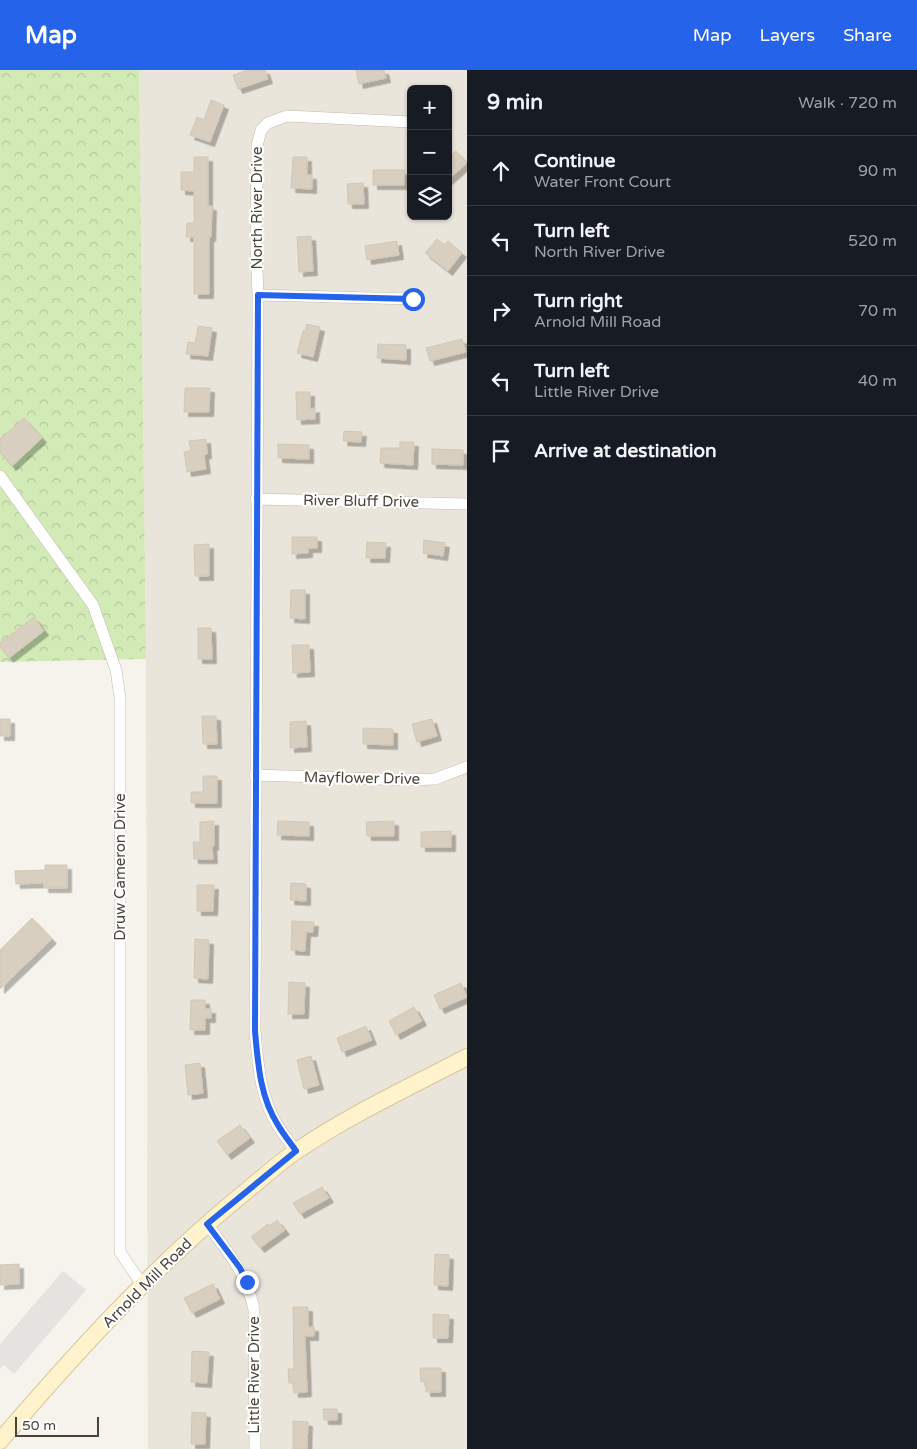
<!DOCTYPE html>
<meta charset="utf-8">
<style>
body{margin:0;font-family:"Varela Round",sans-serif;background:#20242c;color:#f1f3f6}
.controls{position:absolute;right:15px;top:15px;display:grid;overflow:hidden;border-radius:8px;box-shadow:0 1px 4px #0004}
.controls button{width:45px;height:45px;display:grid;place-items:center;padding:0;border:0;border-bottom:1px solid #363941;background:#171b24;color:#f1f3f6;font:25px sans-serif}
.scale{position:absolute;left:15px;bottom:12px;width:84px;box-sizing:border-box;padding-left:5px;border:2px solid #4b4439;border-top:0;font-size:14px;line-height:18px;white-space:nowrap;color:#4b4439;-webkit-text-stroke:4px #fff;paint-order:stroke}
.stop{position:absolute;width:15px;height:15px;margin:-11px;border:4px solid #2563eb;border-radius:50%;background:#fff}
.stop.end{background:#2563eb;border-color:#fff;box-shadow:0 1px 5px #0008}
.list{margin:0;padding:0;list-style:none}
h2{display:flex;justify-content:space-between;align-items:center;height:65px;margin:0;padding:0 20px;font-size:21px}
h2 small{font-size:16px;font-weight:400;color:#9ea1a6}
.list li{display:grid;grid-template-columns:32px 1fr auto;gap:15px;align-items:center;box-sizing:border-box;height:70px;padding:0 20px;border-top:1px solid #363941}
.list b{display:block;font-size:19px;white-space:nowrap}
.list p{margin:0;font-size:16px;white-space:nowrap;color:#9ea1a6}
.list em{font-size:16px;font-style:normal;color:#9ea1a6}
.icon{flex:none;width:28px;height:28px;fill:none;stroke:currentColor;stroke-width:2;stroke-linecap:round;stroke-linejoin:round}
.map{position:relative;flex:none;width:467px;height:1379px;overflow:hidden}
header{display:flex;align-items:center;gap:30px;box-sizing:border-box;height:70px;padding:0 25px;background:#2563eb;color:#fff}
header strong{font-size:24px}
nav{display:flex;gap:28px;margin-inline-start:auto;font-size:18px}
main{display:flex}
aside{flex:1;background:#171b24}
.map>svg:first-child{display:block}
.residential{fill:#eae5da;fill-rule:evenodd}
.park{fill:url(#park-crowns)}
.parking{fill:#e5e3e0}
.building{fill:#d8cfc1;stroke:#d3c7b4;filter:url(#shadow)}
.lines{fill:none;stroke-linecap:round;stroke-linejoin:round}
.street-casing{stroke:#c2bbae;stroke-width:12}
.secondary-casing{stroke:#d6c79b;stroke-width:18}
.street{stroke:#fff;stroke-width:11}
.secondary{stroke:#fff3cd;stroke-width:16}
.route{stroke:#2563eb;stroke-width:6}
.labels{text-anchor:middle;stroke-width:4.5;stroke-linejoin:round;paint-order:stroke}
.street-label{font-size:15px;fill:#4b4439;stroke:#fff}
</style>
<header>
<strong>Map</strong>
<nav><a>Map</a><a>Layers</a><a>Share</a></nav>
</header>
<main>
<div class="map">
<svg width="467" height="1379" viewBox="0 0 467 1379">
<defs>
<pattern id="park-crowns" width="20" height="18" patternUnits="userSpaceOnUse" patternTransform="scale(1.25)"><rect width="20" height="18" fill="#d2eab5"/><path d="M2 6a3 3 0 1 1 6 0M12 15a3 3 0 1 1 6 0" fill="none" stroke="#b6ca9c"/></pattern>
<filter id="shadow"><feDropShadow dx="4.5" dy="4.5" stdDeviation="0" flood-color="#0004"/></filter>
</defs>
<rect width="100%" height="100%" fill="#f6f3ec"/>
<path class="residential" d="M 139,0 L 467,0 L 467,1379 L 148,1379 L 146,589 ZM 411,19 L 448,19 L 448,146 L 411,146 Z"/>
<path class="park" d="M 0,0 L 139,0 L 146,589 L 0,592 Z"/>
<path class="parking" d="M 63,1201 L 86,1220 L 14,1304 L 4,1295 L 0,1299 L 0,1274 Z"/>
<path class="building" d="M 248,0 L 265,0 L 268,9 L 238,19 L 233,5 Z
M 356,0 L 384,0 L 386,8 L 359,14 Z
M 211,30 L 224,35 L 210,72 L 190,65 L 197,47 L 204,50 Z
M 456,81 L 467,93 L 448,110 L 448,88 Z
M 194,87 L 208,87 L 208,136 L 212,136 L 211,167 L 209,167 L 209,224 L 194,224 L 194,167 L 186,167 L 187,153 L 194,153 L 194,121 L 181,120 L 181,102 L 194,102 Z
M 293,87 L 307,87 L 307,105 L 312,105 L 312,119 L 291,118 Z
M 373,100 L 405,100 L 404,115 L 373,115 Z
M 363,113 L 364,134 L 348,134 L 347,114 Z
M 311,166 L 313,201 L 299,202 L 297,167 Z
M 437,169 L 445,175 L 448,171 L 462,183 L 448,201 L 425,183 Z
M 397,171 L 399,185 L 367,190 L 365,176 Z
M 307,254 L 320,257 L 313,287 L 297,283 L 303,261 L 305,261 Z
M 198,256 L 212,258 L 208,286 L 186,284 L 188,272 L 195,273 Z
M 462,269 L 466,282 L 430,291 L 426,278 Z
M 378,274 L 406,275 L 406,290 L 377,288 Z
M 185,318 L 210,318 L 209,342 L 184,342 Z
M 296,322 L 310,322 L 310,339 L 315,338 L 315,349 L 297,350 Z
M 24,348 L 42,368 L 12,396 L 0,383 L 0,369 Z
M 344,361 L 362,362 L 361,372 L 343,371 Z
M 206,369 L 207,384 L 204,385 L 206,399 L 187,402 L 184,382 L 191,381 L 189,371 Z
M 400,372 L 414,372 L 413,395 L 380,393 L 381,378 L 400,378 Z
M 278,374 L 309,375 L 309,389 L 278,388 Z
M 432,379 L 463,380 L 463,395 L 432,394 Z
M 292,467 L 317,467 L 317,478 L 308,478 L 308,483 L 292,484 Z
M 424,470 L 445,473 L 443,486 L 423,483 Z
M 367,472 L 386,473 L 385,488 L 366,488 Z
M 209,474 L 209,506 L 195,506 L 194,475 Z
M 291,520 L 305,520 L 305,549 L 290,548 Z
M 34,547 L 44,561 L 9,588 L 0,577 L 0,573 Z
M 198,558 L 211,558 L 212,589 L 198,589 Z
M 292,575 L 309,575 L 310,602 L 293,603 Z
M 202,646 L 216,646 L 217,674 L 203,674 Z
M 0,649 L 10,649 L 10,666 L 0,666 Z
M 432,649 L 437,666 L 417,672 L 412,654 Z
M 306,651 L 307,677 L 290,678 L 290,652 Z
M 363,658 L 393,659 L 393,675 L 363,674 Z
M 203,706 L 217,706 L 217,733 L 191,733 L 191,722 L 203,722 Z
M 214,751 L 214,776 L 212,776 L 213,789 L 194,789 L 193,772 L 200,772 L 200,752 Z
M 278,751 L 309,752 L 309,766 L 277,765 Z
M 394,751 L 394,766 L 367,766 L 366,752 Z
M 451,761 L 451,777 L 421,777 L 421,762 Z
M 45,795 L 67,795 L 67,818 L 44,818 L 44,813 L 16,814 L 15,801 L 45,800 Z
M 291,813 L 306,814 L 306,831 L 290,830 Z
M 197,815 L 214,815 L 213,841 L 197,841 Z
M 32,848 L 52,869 L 0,919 L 0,880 Z
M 292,851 L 314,852 L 313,862 L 306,862 L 305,881 L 291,880 Z
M 195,869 L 209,870 L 208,909 L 194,908 Z
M 289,912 L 305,913 L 304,944 L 288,944 Z
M 461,913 L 467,927 L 440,939 L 434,925 Z
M 191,930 L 205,930 L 205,939 L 211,939 L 211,948 L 205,948 L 205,960 L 190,960 Z
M 414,937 L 422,951 L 396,965 L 389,951 Z
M 366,956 L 372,970 L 342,982 L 337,968 Z
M 311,986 L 319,1015 L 304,1019 L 297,990 Z
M 200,993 L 203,1023 L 188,1025 L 185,995 Z
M 240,1055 L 250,1068 L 227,1085 L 217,1071 Z
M 322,1117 L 329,1128 L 300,1144 L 293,1133 Z
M 277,1150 L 285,1160 L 260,1178 L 251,1167 L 268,1154 L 269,1156 Z
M 435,1184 L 449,1185 L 448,1216 L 434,1215 Z
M 19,1194 L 19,1214 L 0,1215 L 0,1195 Z
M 213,1214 L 220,1229 L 192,1243 L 184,1228 Z
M 293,1237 L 308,1237 L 308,1257 L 314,1257 L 314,1266 L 305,1266 L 307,1322 L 294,1323 L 293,1313 L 289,1313 L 288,1299 L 294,1299 Z
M 433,1244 L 449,1245 L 448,1268 L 433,1268 Z
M 192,1281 L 209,1282 L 207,1313 L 191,1312 Z
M 420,1298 L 441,1298 L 441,1322 L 426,1322 L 426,1312 L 421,1312 Z
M 323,1339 L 337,1339 L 337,1350 L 324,1350 Z
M 192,1342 L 206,1343 L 205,1374 L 191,1374 Z
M 293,1351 L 308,1352 L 307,1379 L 293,1379 Z"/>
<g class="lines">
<g class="street-casing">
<path id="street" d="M 258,225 L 413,229
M 0,406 L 93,535 L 116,600 L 120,628 L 120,1182 L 143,1216
M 256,429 L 467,434
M 255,705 L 408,710 L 435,709 L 467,697
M 296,1081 C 290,1073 283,1064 278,1056 C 260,1027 258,994 255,961 L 258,225 L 256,177 L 257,76 L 261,60 L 268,53 L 287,46 L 411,52
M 207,1154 C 229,1184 247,1203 254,1240 L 255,1379"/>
</g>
<g class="secondary-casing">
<path id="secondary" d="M 0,1371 C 77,1281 158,1192 250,1118 C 266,1105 281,1091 298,1080 C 351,1044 410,1017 467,987"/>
</g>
<use href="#street" class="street"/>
<use href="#secondary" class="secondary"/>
</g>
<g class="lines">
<path class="route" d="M 247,1212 L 240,1198 L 207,1154 L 296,1081 C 290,1072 283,1064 278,1055 C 260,1027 258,994 255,961 L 258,225 L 413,229"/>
</g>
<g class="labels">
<g class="street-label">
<text transform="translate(257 138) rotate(-90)" y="5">North River Drive</text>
<text transform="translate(361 431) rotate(1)" y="5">River Bluff Drive</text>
<text transform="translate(362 708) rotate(1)" y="5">Mayflower Drive</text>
<text transform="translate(120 797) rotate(-90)" y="5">Druw Cameron Drive</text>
<text transform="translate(147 1213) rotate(-45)" y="5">Arnold Mill Road</text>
<text transform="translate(254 1305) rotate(-90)" y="5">Little River Drive</text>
</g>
</g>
</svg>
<div class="controls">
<button>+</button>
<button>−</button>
<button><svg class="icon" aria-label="layers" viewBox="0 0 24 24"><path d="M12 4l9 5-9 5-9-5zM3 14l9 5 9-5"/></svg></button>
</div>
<div class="scale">50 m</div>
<div class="stop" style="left:413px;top:229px"></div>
<div class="stop end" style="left:247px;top:1212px"></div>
</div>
<aside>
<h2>9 min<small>Walk · 720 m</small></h2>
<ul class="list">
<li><svg class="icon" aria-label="ahead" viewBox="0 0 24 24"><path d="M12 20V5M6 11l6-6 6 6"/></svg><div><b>Continue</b><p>Water Front Court</p></div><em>90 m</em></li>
<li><svg class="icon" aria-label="left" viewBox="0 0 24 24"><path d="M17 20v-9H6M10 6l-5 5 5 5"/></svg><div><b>Turn left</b><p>North River Drive</p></div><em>520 m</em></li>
<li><svg class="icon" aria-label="right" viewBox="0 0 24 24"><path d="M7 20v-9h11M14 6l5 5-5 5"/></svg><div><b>Turn right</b><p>Arnold Mill Road</p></div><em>70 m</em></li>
<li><svg class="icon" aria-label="left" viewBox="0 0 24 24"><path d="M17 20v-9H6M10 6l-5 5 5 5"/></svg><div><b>Turn left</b><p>Little River Drive</p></div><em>40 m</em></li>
<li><svg class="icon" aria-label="arrive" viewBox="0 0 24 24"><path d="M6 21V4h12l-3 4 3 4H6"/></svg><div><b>Arrive at destination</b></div></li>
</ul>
</aside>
</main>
